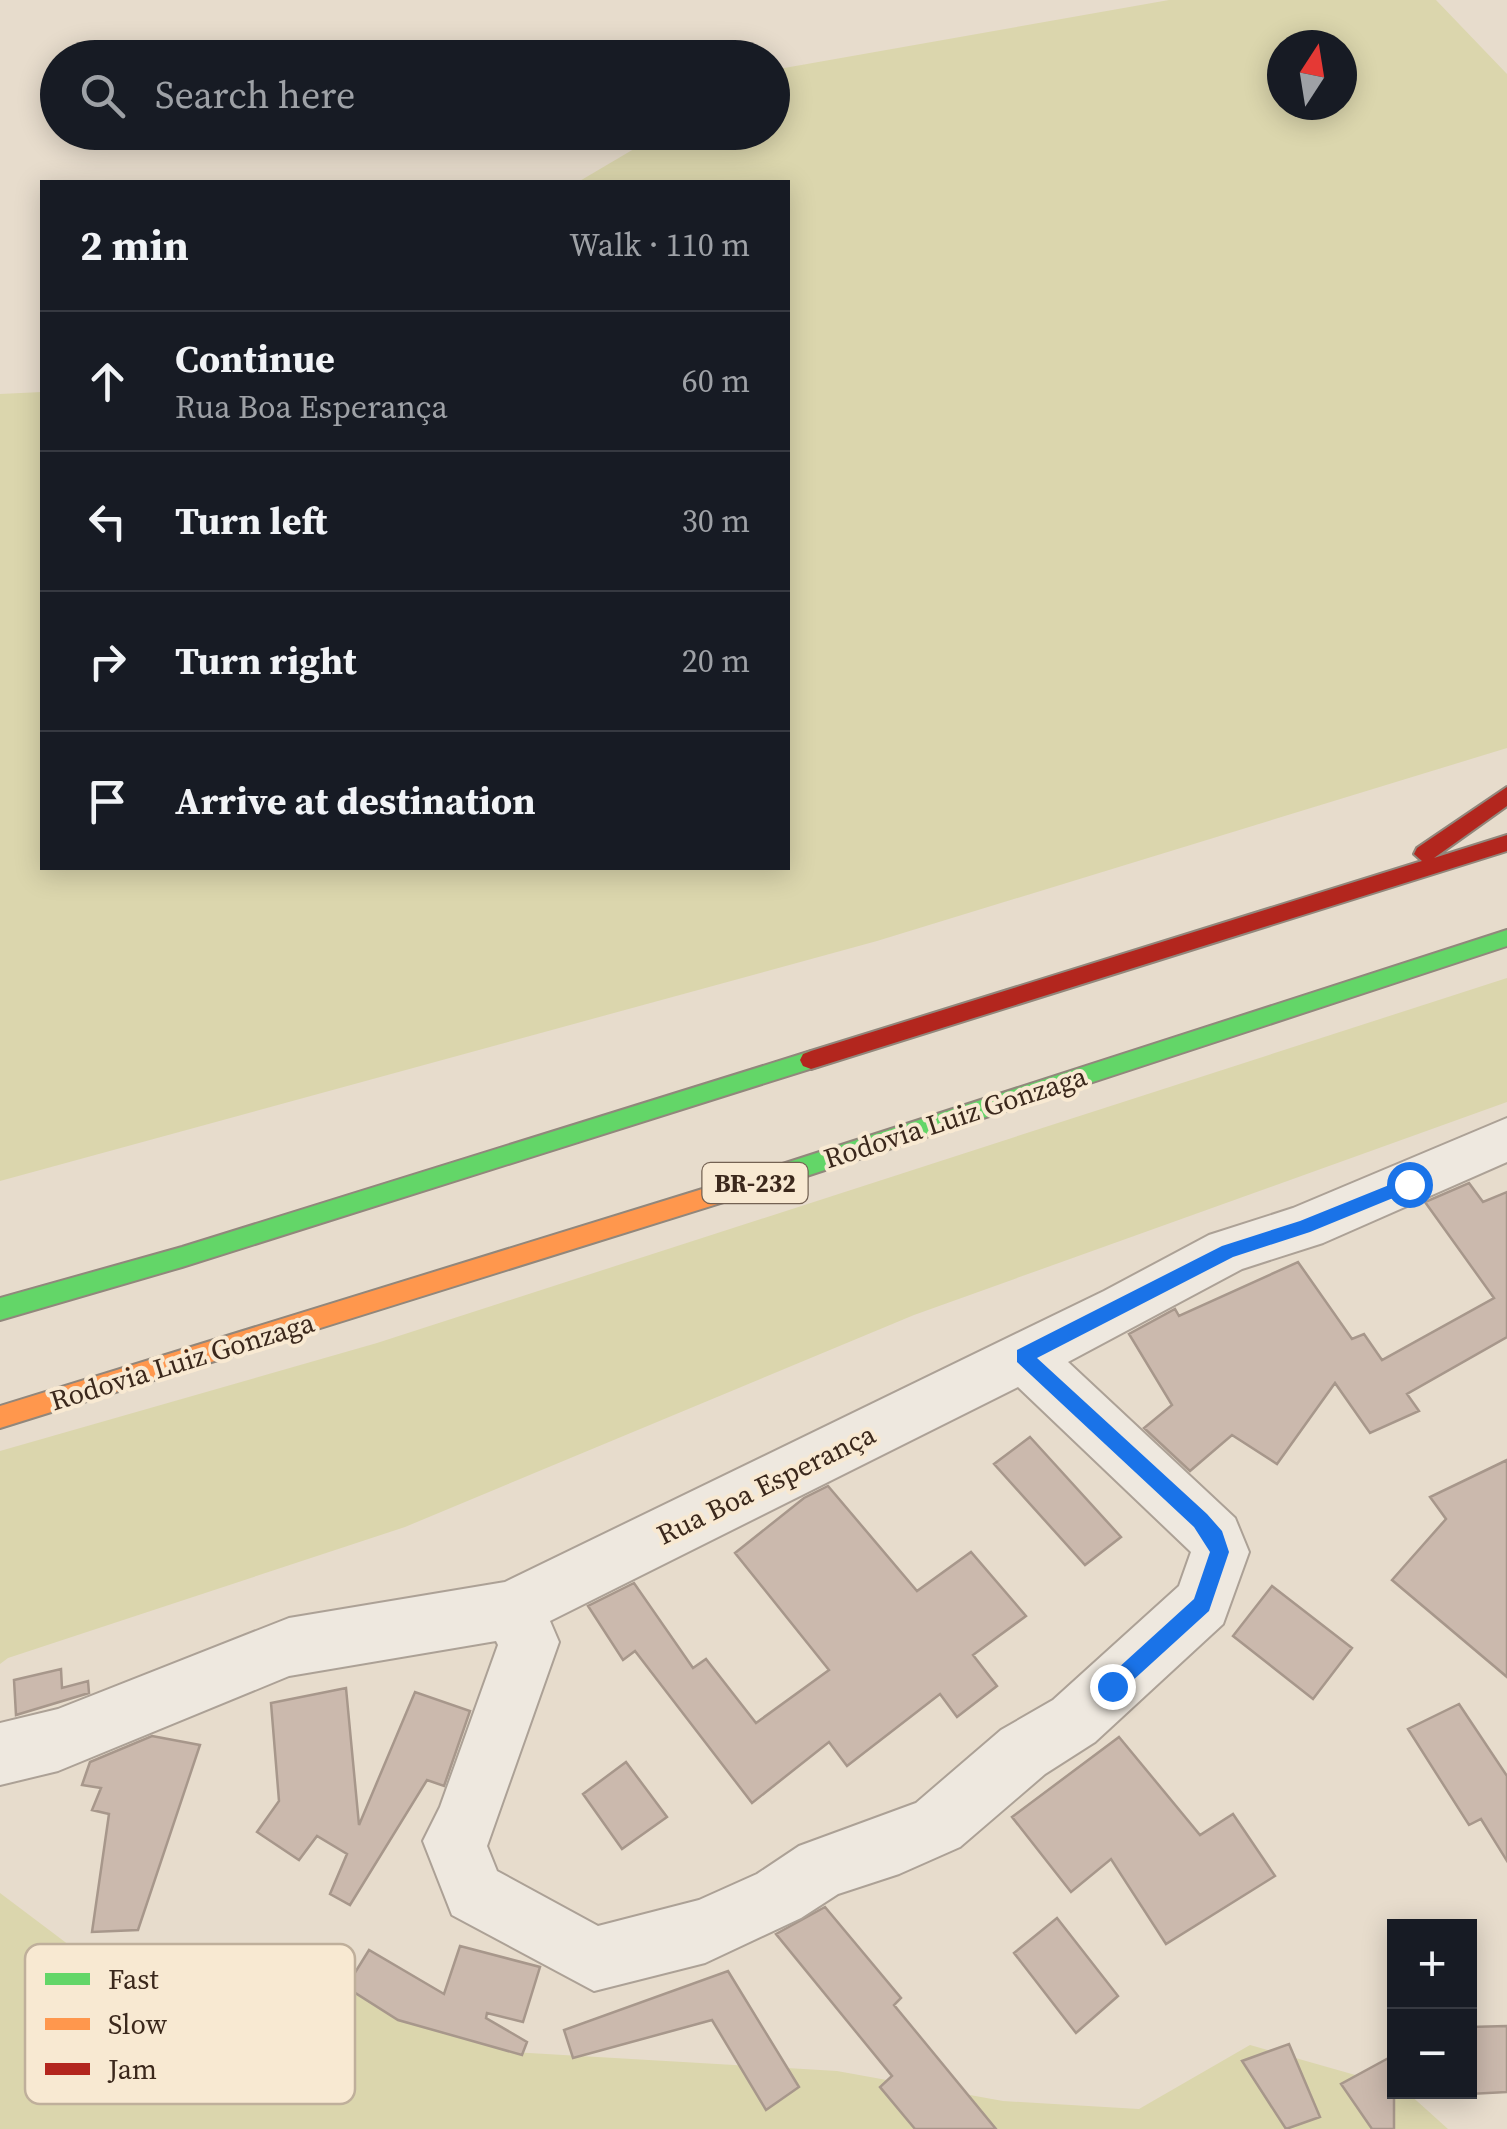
<!DOCTYPE html>
<meta charset="utf-8">
<style>
body{margin:0;font-family:"Source Serif 4",serif;background:#20242c;color:#f1f3f6}
.controls{position:absolute;right:30px;bottom:30px;display:grid;overflow:hidden;border-radius:0px;box-shadow:0 5px 25px #0003}
.controls button{width:90px;height:90px;display:grid;place-items:center;padding:0;border:0;border-bottom:2px solid #363941;background:#171b24;color:#f1f3f6;font:50px sans-serif}
.compass{position:absolute;left:1267px;top:30px;width:90px;height:90px;border-radius:50%;background:#171b24;box-shadow:0 5px 25px #0003;rotate:12deg}
.stop{position:absolute;width:30px;height:30px;margin:-22px;border:8px solid #1a73e8;border-radius:50%;background:#fff}
.stop.end{background:#1a73e8;border-color:#fff;box-shadow:0 2px 10px #0008}
.list{margin:0;padding:0;list-style:none}
h2{display:flex;justify-content:space-between;align-items:center;height:130px;margin:0;padding:0 40px;font-size:42px}
h2 small{font-size:32px;font-weight:400;color:#9ea1a6}
.list li{display:grid;grid-template-columns:65px 1fr auto;gap:30px;align-items:center;box-sizing:border-box;height:140px;padding:0 40px;border-top:2px solid #363941}
.list b{display:block;font-size:38px;white-space:nowrap}
.list p{margin:0;font-size:32px;white-space:nowrap;color:#9ea1a6}
.list em{font-size:32px;font-style:normal;color:#9ea1a6}
.icon{flex:none;width:55px;height:55px;fill:none;stroke:currentColor;stroke-width:2;stroke-linecap:round;stroke-linejoin:round}
.map{position:relative;flex:none;width:1507px;height:2129px;overflow:hidden}
.search{position:absolute;background:#171b24;box-shadow:0 5px 25px #0003;left:40px;top:40px;width:750px;height:110px;display:flex;align-items:center;gap:25px;box-sizing:border-box;padding:0 35px;border-radius:55px;color:#9ea1a6;font-size:38px}
.panel{position:absolute;background:#171b24;box-shadow:0 5px 25px #0003;left:40px;top:180px;width:750px;height:690px;border-radius:0px}
.map>svg:first-child{display:block}
.green{fill:#dbd6ad;fill-rule:evenodd}
.building{fill:#cbb9ad;stroke:#a7978b;stroke-width:2.5}
.lines{fill:none;stroke-linecap:round;stroke-linejoin:round}
.street-casing{stroke:#aca196;stroke-width:4}
.fast-casing{stroke:#91877c;stroke-width:4}
.slow-casing{stroke:#91877c;stroke-width:4}
.jam-casing{stroke:#91877c;stroke-width:4}
.street{fill:#eee8df;fill-rule:evenodd}
.fast{fill:#63d668;fill-rule:evenodd}
.slow{fill:#ff974d;fill-rule:evenodd}
.jam{fill:#b3261e;fill-rule:evenodd}
.route{fill:#1a73e8}
.labels{text-anchor:middle;stroke-width:8;stroke-linejoin:round;paint-order:stroke}
.shield{fill:#f8e9d2;stroke:#746253;stroke-width:2.5}
.shield-label{font-size:25px;font-weight:bold;fill:#3b281c}
.street-label{font-size:28px;fill:#3b281c;stroke:#f8e9d2}
.key{fill:#f8e9d2;stroke:#bfaf9b;stroke-width:2.5}
.key-label{font-size:28px;fill:#3b281c}
</style>
<div class="map">
<svg width="1507" height="2129" viewBox="0 0 1507 2129">
<rect width="100%" height="100%" fill="#e7dccc"/>
<path class="green" d="M 1169,0 L 1436,0 L 1507,74 L 1507,748 L 877,941 L 0,1181 L 0,394 L 42,392 L 42,868 L 788,868 L 788,182 L 578,182 L 661,133 L 772,132 L 773,70 ZM 1282,45 L 1342,45 L 1342,105 L 1282,105 Z
M 1507,978 L 1507,1102 L 914,1315 L 405,1527 L 8,1658 L 0,1664 L 0,1451 L 377,1343 Z
M 0,1893 L 69,1945 L 346,1987 L 379,2008 L 512,2052 L 837,2071 L 1003,2101 L 1139,2109 L 1250,2045 L 1394,2086 L 1394,2092 L 1407,2092 L 1448,2129 L 0,2129 Z"/>
<path class="building" d="M 1469,1183 L 1483,1202 L 1507,1192 L 1507,1337 L 1407,1394 L 1419,1411 L 1370,1433 L 1335,1383 L 1277,1464 L 1232,1435 L 1190,1471 L 1144,1428 L 1172,1405 L 1129,1334 L 1175,1309 L 1179,1316 L 1298,1262 L 1352,1339 L 1364,1334 L 1382,1360 L 1494,1298 L 1425,1202 Z
M 1030,1437 L 1121,1537 L 1085,1565 L 994,1464 Z
M 1507,1460 L 1507,1677 L 1392,1580 L 1446,1519 L 1430,1497 Z
M 828,1486 L 917,1591 L 971,1552 L 1026,1616 L 973,1655 L 997,1686 L 957,1717 L 940,1694 L 847,1766 L 829,1742 L 752,1803 L 635,1651 L 623,1660 L 588,1606 L 634,1583 L 693,1668 L 706,1659 L 756,1723 L 829,1670 L 735,1553 L 804,1498 Z
M 1272,1586 L 1352,1648 L 1313,1699 L 1233,1636 Z
M 61,1669 L 62,1688 L 88,1681 L 89,1693 L 16,1715 L 14,1680 Z
M 346,1688 L 359,1825 L 415,1692 L 470,1711 L 444,1786 L 427,1780 L 350,1905 L 330,1894 L 347,1854 L 317,1836 L 299,1860 L 257,1832 L 279,1801 L 271,1703 Z
M 1459,1704 L 1507,1776 L 1507,1861 L 1481,1819 L 1469,1825 L 1408,1729 Z
M 152,1736 L 200,1745 L 138,1930 L 92,1932 L 109,1814 L 92,1810 L 101,1788 L 82,1785 L 90,1762 Z
M 1119,1737 L 1200,1835 L 1233,1814 L 1275,1876 L 1166,1944 L 1111,1859 L 1071,1892 L 1012,1817 Z
M 626,1762 L 667,1817 L 622,1849 L 583,1794 Z
M 825,1907 L 901,1998 L 894,2005 L 996,2129 L 915,2129 L 880,2087 L 892,2076 L 776,1934 Z
M 1057,1918 L 1118,1996 L 1076,2033 L 1014,1953 Z
M 460,1946 L 540,1967 L 523,2022 L 487,2013 L 486,2018 L 527,2042 L 522,2055 L 398,2020 L 346,1987 L 369,1950 L 444,1994 Z
M 728,1971 L 799,2087 L 766,2110 L 712,2020 L 573,2058 L 564,2030 Z
M 1507,2026 L 1507,2092 L 1470,2094 L 1470,2027 Z
M 1289,2044 L 1320,2117 L 1286,2129 L 1242,2061 Z
M 1394,2055 L 1394,2129 L 1372,2129 L 1341,2084 Z"/>
<g class="lines">
<g class="street-casing">
<path id="street" d="M 1507,1118 L 1507,1162 L 1323,1243 L 1242,1269 L 1068,1362 L 1235,1518 L 1249,1552 L 1223,1624 L 1095,1742 L 1045,1774 L 960,1847 L 899,1874 L 838,1894 L 801,1918 L 705,1963 L 594,1991 L 452,1915 L 423,1841 L 440,1807 L 498,1645 L 496,1641 L 289,1676 L 58,1771 L 0,1785 L 0,1723 L 58,1709 L 289,1618 L 505,1582 L 1104,1291 L 1209,1235 L 1293,1208 ZM 1018,1387 L 1191,1552 L 1179,1586 L 1053,1700 L 1001,1730 L 916,1803 L 799,1846 L 757,1874 L 699,1900 L 598,1926 L 497,1871 L 487,1846 L 559,1642 L 550,1621 Z"/>
</g>
<g class="fast-casing">
<path id="fast" d="M 1507,930 L 1507,946 L 767,1189 L 759,1186 L 755,1179 L 759,1172 L 767,1169 Z
M 811,1051 L 819,1054 L 822,1060 L 819,1066 L 182,1267 L 0,1320 L 0,1298 L 182,1247 Z"/>
</g>
<g class="slow-casing">
<path id="slow" d="M 767,1169 L 775,1172 L 779,1179 L 775,1186 L 0,1428 L 0,1406 Z"/>
</g>
<g class="jam-casing">
<path id="jam" d="M 1507,787 L 1507,806 L 1434,858 L 1507,835 L 1507,851 L 811,1069 L 803,1066 L 800,1060 L 803,1054 L 811,1051 L 1422,861 L 1414,854 L 1417,848 Z"/>
</g>
<use href="#street" class="street"/>
<use href="#fast" class="fast"/>
<use href="#slow" class="slow"/>
<use href="#jam" class="jam"/>
</g>
<path class="route" d="M 1409,1177 L 1415,1179 L 1415,1189 L 1310,1232 L 1233,1257 L 1037,1358 L 1207,1514 L 1222,1531 L 1229,1552 L 1209,1611 L 1119,1693 L 1105,1693 L 1105,1680 L 1194,1599 L 1210,1552 L 1194,1527 L 1017,1362 L 1017,1350 L 1222,1246 L 1300,1221 Z"/>
<g class="labels">
<rect class="shield" x="702.5" y="1163" width="105" height="40" rx="8"/>
<g class="shield-label">
<text x="755" y="1192">BR-232</text>
</g>
<g class="street-label">
<text transform="translate(955 1117) rotate(-18)" y="10">Rodovia Luiz Gonzaga</text>
<text transform="translate(182 1361) rotate(-17)" y="10">Rodovia Luiz Gonzaga</text>
<text transform="translate(766 1484) rotate(-26)" y="10">Rua Boa Esperança</text>
</g>
</g>
<rect x="25" y="1944" width="330" height="160" rx="15" class="key"/>
<rect x="45" y="1973" width="45" height="12" fill="#63d668"/>
<rect x="45" y="2018" width="45" height="12" fill="#ff974d"/>
<rect x="45" y="2063" width="45" height="12" fill="#b3261e"/>
<g class="key-label">
<text x="108" y="1989">Fast</text>
<text x="108" y="2034">Slow</text>
<text x="108" y="2079">Jam</text>
</g>
</svg>
<div class="controls">
<button>+</button>
<button>−</button>
</div>
<svg class="compass" viewBox="-18 -18 36 36"><path d="M0-13l5 13h-10z" fill="#e53935"/><path d="M0 13l5-13h-10z" fill="#9ea1a6"/></svg>
<div class="stop" style="left:1409px;top:1184px"></div>
<div class="stop end" style="left:1112px;top:1686px"></div>
<div class="search"><svg class="icon" aria-label="search" viewBox="0 0 24 24"><circle cx="10" cy="10" r="6"/><path d="M15 15l6 6"/></svg>Search here</div>
<section class="panel">
<h2>2 min<small>Walk · 110 m</small></h2>
<ul class="list">
<li><svg class="icon" aria-label="ahead" viewBox="0 0 24 24"><path d="M12 20V5M6 11l6-6 6 6"/></svg><div><b>Continue</b><p>Rua Boa Esperança</p></div><em>60 m</em></li>
<li><svg class="icon" aria-label="left" viewBox="0 0 24 24"><path d="M17 20v-9H6M10 6l-5 5 5 5"/></svg><div><b>Turn left</b></div><em>30 m</em></li>
<li><svg class="icon" aria-label="right" viewBox="0 0 24 24"><path d="M7 20v-9h11M14 6l5 5-5 5"/></svg><div><b>Turn right</b></div><em>20 m</em></li>
<li><svg class="icon" aria-label="arrive" viewBox="0 0 24 24"><path d="M6 21V4h12l-3 4 3 4H6"/></svg><div><b>Arrive at destination</b></div></li>
</ul>
</section>
</div>
